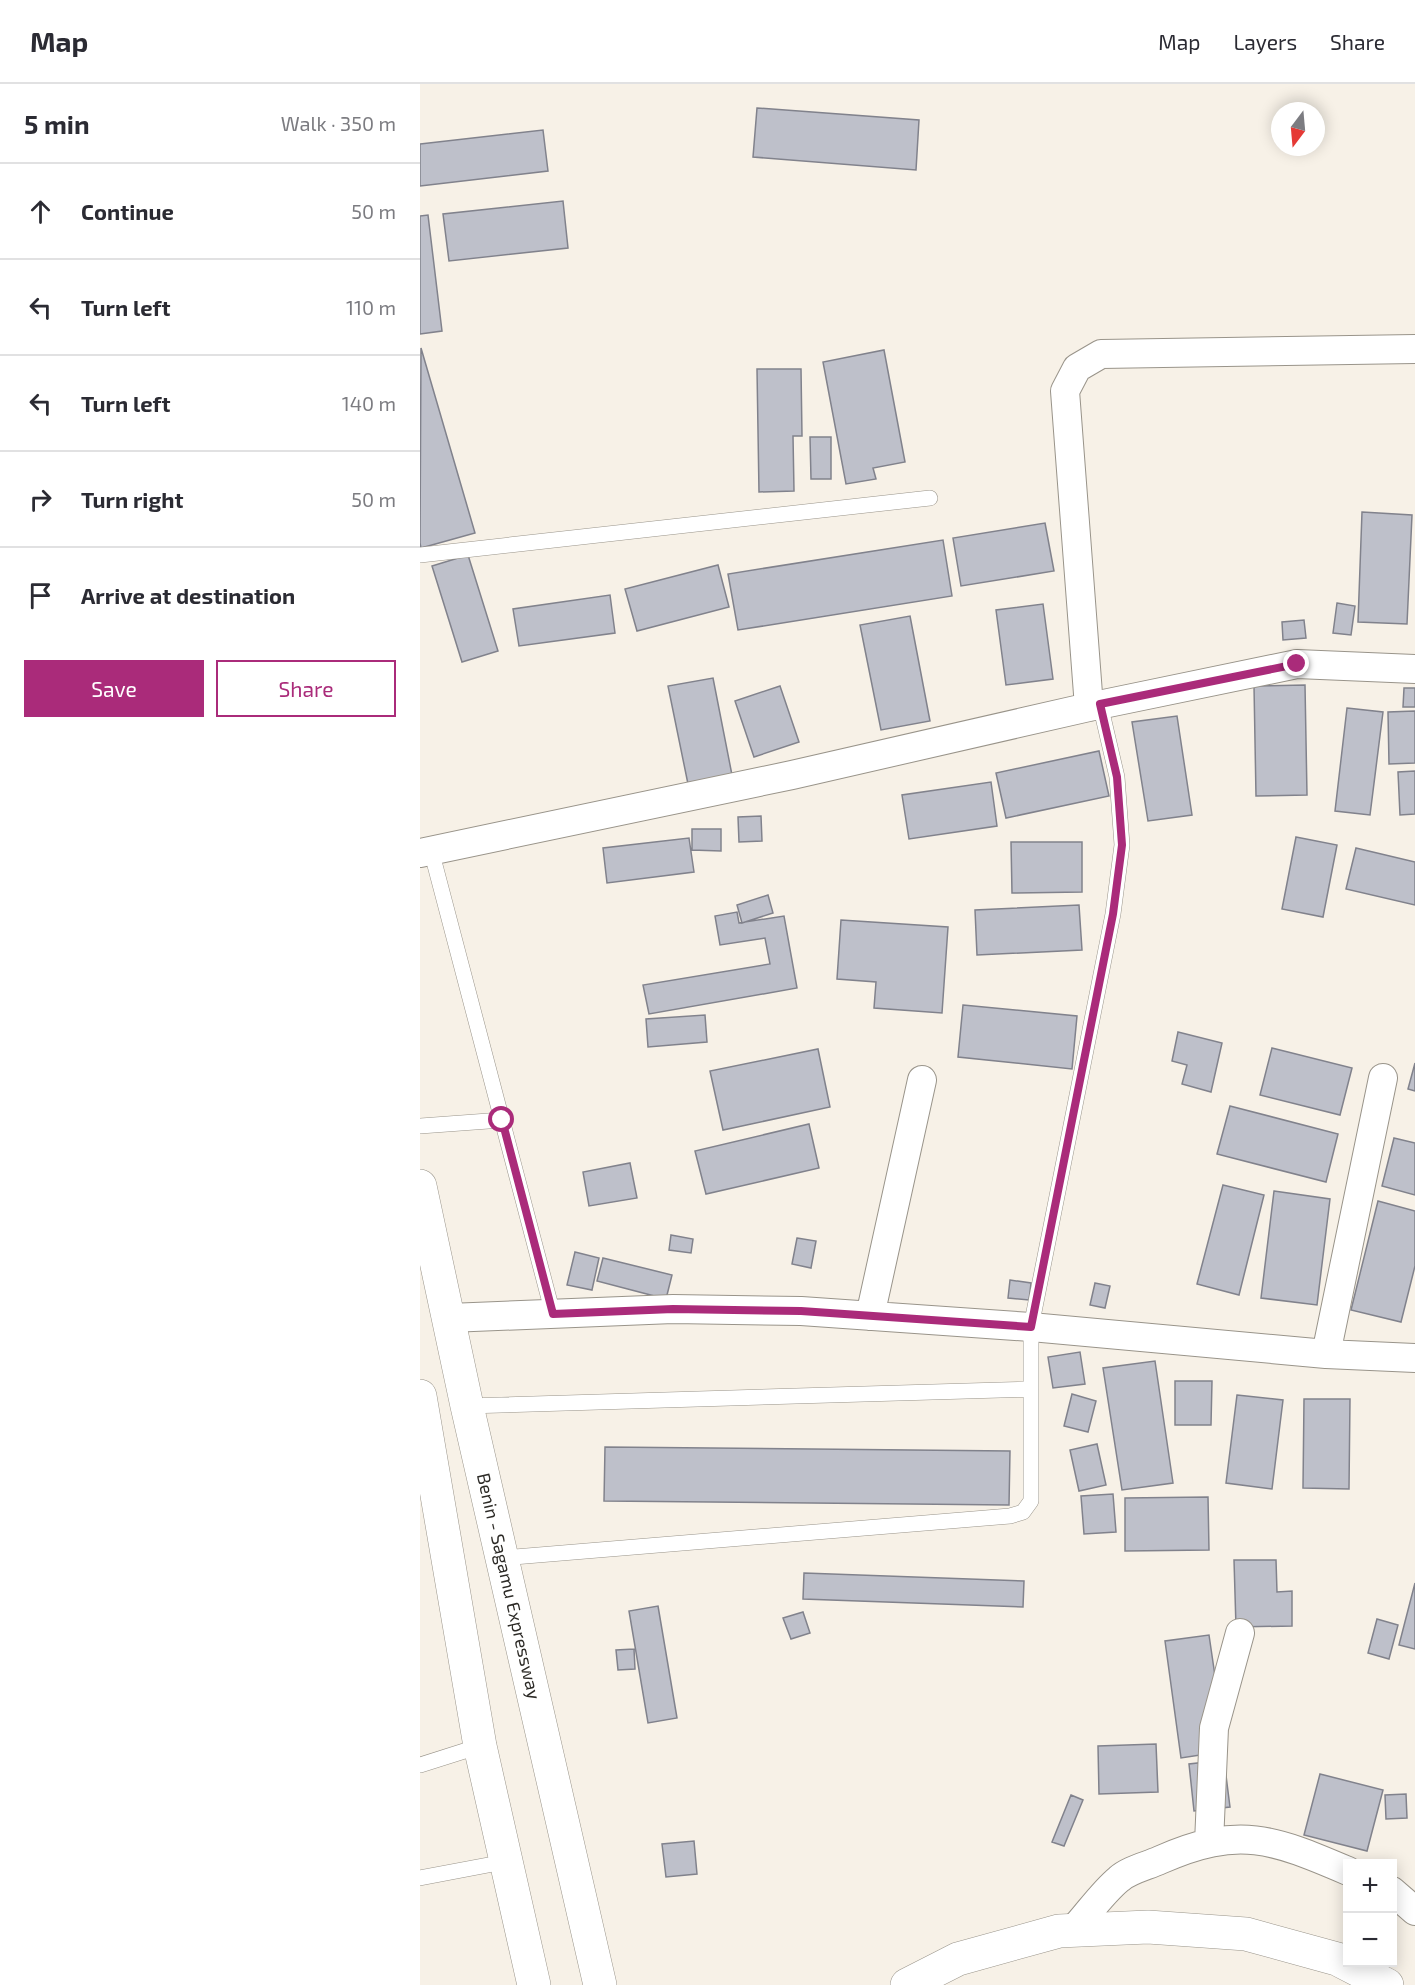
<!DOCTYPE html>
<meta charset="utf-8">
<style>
body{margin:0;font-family:"Exo 2",sans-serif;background:#f7f7f7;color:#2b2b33}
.controls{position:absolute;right:18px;bottom:18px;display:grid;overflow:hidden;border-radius:0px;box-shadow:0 3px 15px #0003}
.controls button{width:54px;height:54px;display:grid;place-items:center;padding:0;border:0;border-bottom:2px solid #e1e1e2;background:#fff;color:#2b2b33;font:30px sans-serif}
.compass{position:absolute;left:851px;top:18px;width:54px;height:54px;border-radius:50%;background:#fff;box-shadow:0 3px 15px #0003;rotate:196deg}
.stop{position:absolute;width:18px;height:18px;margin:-14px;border:4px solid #aa2b7a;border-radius:50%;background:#fff}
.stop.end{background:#aa2b7a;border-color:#fff;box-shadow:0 2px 6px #0008}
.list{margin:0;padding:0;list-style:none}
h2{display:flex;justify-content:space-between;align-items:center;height:78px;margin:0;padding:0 24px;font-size:26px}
h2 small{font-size:20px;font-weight:400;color:#7c7c81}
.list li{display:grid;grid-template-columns:39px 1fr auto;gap:18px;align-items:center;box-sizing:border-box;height:96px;padding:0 24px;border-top:2px solid #e1e1e2}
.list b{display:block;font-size:22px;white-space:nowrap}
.list em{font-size:20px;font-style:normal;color:#7c7c81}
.actions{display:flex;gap:12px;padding:18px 24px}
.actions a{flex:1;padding:14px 0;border:2px solid #aa2b7a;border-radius:0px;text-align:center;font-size:21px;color:#aa2b7a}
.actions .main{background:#aa2b7a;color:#fff}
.icon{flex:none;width:33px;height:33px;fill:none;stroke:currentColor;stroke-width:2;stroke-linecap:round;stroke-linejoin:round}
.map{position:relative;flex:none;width:995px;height:1901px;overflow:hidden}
header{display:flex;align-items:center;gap:36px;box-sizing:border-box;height:84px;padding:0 30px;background:#fff;border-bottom:2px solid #e1e1e2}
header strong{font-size:28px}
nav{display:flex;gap:33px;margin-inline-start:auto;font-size:21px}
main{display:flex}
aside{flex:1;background:#fff}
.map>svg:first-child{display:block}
.building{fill:#bec0ca;stroke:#81828c;stroke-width:1.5}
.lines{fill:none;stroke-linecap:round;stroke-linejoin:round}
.service-casing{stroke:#99948a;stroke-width:16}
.minor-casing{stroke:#99948a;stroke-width:30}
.trunk-casing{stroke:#99948a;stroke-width:34}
.service{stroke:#fff;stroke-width:15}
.minor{stroke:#fff;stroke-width:28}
.trunk{stroke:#fff;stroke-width:33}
.route{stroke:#aa2b7a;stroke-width:8}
.labels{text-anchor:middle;stroke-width:5;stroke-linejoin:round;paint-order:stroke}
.street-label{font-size:18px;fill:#2c2a26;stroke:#f7f1e7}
</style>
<header>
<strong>Map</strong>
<nav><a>Map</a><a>Layers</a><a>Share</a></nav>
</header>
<main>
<aside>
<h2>5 min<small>Walk · 350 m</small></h2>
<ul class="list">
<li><svg class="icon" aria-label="ahead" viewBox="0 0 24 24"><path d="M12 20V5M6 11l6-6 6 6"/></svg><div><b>Continue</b></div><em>50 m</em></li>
<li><svg class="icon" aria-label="left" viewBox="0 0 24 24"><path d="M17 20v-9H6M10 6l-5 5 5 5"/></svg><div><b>Turn left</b></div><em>110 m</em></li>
<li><svg class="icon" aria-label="left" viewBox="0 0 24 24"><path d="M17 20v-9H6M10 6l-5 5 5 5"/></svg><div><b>Turn left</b></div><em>140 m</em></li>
<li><svg class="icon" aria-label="right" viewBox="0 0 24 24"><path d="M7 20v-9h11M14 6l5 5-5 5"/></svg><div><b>Turn right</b></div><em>50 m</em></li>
<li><svg class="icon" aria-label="arrive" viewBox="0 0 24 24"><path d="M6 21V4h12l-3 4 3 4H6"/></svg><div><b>Arrive at destination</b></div></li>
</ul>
<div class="actions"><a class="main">Save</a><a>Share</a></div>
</aside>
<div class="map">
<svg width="995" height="1901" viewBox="0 0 995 1901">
<rect width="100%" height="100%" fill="#f7f1e7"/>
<path class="building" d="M 337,24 L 499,36 L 496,86 L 333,73 Z
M 123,46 L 128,87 L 0,102 L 0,60 Z
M 143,117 L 148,164 L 29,177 L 23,130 Z
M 8,131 L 22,247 L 0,250 L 0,132 Z
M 1,264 L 55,449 L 1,464 L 0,459 Z
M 464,266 L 485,378 L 453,384 L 456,395 L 426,400 L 403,278 Z
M 337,285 L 381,285 L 382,352 L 373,352 L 374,407 L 339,408 Z
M 390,353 L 411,353 L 411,395 L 391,395 Z
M 942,428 L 992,431 L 987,540 L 938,538 Z
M 625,439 L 634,487 L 541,502 L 533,454 Z
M 523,456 L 532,512 L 318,546 L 308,490 Z
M 48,471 L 78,567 L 42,578 L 12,482 Z
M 298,481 L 309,523 L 217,547 L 205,505 Z
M 190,511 L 195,549 L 99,562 L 93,525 Z
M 917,519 L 935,522 L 931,551 L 913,549 Z
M 623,520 L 633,595 L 586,601 L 576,526 Z
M 490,532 L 510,637 L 461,646 L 440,541 Z
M 884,536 L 886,554 L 863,556 L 862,538 Z
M 293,594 L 312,691 L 268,700 L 248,602 Z
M 885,601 L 887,711 L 836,712 L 834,602 Z
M 360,602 L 379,658 L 334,673 L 315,617 Z
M 984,604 L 995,604 L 995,623 L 983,623 Z
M 927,624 L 963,628 L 950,731 L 915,727 Z
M 995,627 L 995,679 L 969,680 L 968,628 Z
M 757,632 L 772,731 L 728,737 L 712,638 Z
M 679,667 L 689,712 L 586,734 L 576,689 Z
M 995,687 L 995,730 L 980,731 L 978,688 Z
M 571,698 L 577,742 L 489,755 L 482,711 Z
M 341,732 L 342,757 L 319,758 L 318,733 Z
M 272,745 L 301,745 L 301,767 L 272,766 Z
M 876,753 L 917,761 L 903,833 L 862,825 Z
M 269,754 L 274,788 L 187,799 L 183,764 Z
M 591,758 L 662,758 L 662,808 L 592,809 Z
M 936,764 L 995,778 L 995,821 L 926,805 Z
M 348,811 L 353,829 L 322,839 L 317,821 Z
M 659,821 L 662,866 L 557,871 L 555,826 Z
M 317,828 L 319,839 L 364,832 L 377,904 L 229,930 L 223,901 L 350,880 L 345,854 L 300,861 L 295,832 Z
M 421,836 L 528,843 L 522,929 L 454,924 L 456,898 L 417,895 Z
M 543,921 L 657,932 L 652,985 L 538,973 Z
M 285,931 L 287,958 L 228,963 L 226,935 Z
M 758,948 L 802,959 L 791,1008 L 762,1000 L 767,981 L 752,977 Z
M 852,964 L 932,984 L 920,1031 L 840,1011 Z
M 398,965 L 410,1023 L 303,1046 L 290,987 Z
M 995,979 L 995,1007 L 988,1005 Z
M 810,1022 L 918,1050 L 906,1098 L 797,1070 Z
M 389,1040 L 399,1084 L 286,1110 L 275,1067 Z
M 974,1054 L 995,1059 L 995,1111 L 962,1102 Z
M 210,1079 L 217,1114 L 169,1122 L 163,1088 Z
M 803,1101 L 844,1111 L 819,1211 L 777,1200 Z
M 854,1107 L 910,1115 L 897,1221 L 841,1214 Z
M 958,1117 L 995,1127 L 995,1182 L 981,1238 L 931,1226 Z
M 251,1151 L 273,1155 L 271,1169 L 249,1166 Z
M 377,1154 L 396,1157 L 391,1184 L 372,1180 Z
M 155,1168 L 179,1174 L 172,1206 L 147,1201 Z
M 183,1174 L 252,1191 L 246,1215 L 177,1197 Z
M 590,1196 L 611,1199 L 609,1216 L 588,1214 Z
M 675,1199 L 690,1202 L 685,1224 L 670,1221 Z
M 660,1268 L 665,1300 L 633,1304 L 628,1273 Z
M 735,1277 L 753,1399 L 702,1406 L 683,1284 Z
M 755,1297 L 792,1297 L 791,1341 L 755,1341 Z
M 652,1310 L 676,1317 L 668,1348 L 644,1342 Z
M 817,1311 L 863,1316 L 852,1405 L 806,1399 Z
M 884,1315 L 930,1315 L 929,1405 L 883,1404 Z
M 677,1360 L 686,1401 L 659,1407 L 650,1366 Z
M 185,1363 L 590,1367 L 589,1421 L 184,1417 Z
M 693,1410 L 696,1448 L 664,1450 L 661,1412 Z
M 788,1413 L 789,1466 L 705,1467 L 705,1414 Z
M 814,1476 L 856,1476 L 857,1508 L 872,1507 L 872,1542 L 816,1543 Z
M 384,1489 L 604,1497 L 603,1523 L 383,1515 Z
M 995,1499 L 995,1565 L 979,1561 Z
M 238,1522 L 257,1634 L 228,1639 L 209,1527 Z
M 383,1528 L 390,1549 L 371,1555 L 363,1534 Z
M 957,1535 L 978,1541 L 969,1575 L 948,1569 Z
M 789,1551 L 806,1667 L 761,1674 L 745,1557 Z
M 214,1565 L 215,1585 L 198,1586 L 196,1566 Z
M 736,1660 L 738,1708 L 679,1710 L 678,1662 Z
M 804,1676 L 810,1723 L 774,1727 L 769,1680 Z
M 900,1690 L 963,1706 L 947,1767 L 884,1751 Z
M 986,1710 L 987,1734 L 966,1735 L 965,1711 Z
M 651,1711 L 663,1716 L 644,1762 L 632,1758 Z
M 274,1757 L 277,1790 L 246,1793 L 242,1760 Z"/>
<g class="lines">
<g class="service-casing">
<path id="service" d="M 0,471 L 510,414
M 11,766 L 133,1230
M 0,1042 L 82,1036
M 47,1322 L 611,1305
M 82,1474 L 590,1432 L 603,1428 L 611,1417 L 611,1243 L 693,830 L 702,761 L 697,693 L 680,620
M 0,1681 L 60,1662
M 0,1794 L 84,1778"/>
</g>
<g class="minor-casing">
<path id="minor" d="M 669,623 L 645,307 L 657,284 L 681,270 L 995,265
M 0,769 L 372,691 L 669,623 L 877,580 L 995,585
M 450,1232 L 502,996
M 29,1234 L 253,1225 L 381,1227 L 611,1243 L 906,1270 L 995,1274
M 906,1270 L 963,994
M 789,1759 L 794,1644 L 820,1549
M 972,1807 L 995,1827
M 653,1846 C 668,1830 682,1809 699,1795 C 709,1786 727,1782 740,1776 C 819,1741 853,1755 928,1787"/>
</g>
<g class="trunk-casing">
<g id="trunk">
<path id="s1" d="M 0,1102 L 47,1322 L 180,1901"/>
<path d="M 0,1312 L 60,1662 L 114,1901"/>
<path d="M 487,1901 L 538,1875 L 639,1847 L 728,1843 L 826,1850 L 917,1875 L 967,1901"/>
</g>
</g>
<use href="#service" class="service"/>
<use href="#minor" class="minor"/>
<use href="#trunk" class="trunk"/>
</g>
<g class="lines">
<path class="route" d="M 82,1036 L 133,1230 L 253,1225 L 381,1227 L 611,1243 L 693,830 L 702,761 L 697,693 L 680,620 L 877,580"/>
</g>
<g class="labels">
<g class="street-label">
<text dy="6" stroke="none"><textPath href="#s1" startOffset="410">Benin - Sagamu Expressway</textPath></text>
</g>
</g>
</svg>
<div class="controls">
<button>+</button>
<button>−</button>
</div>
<svg class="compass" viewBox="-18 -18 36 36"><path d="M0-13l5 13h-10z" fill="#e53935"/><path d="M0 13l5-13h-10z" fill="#7c7c81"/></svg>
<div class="stop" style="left:82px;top:1036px"></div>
<div class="stop end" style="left:877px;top:580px"></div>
</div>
</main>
